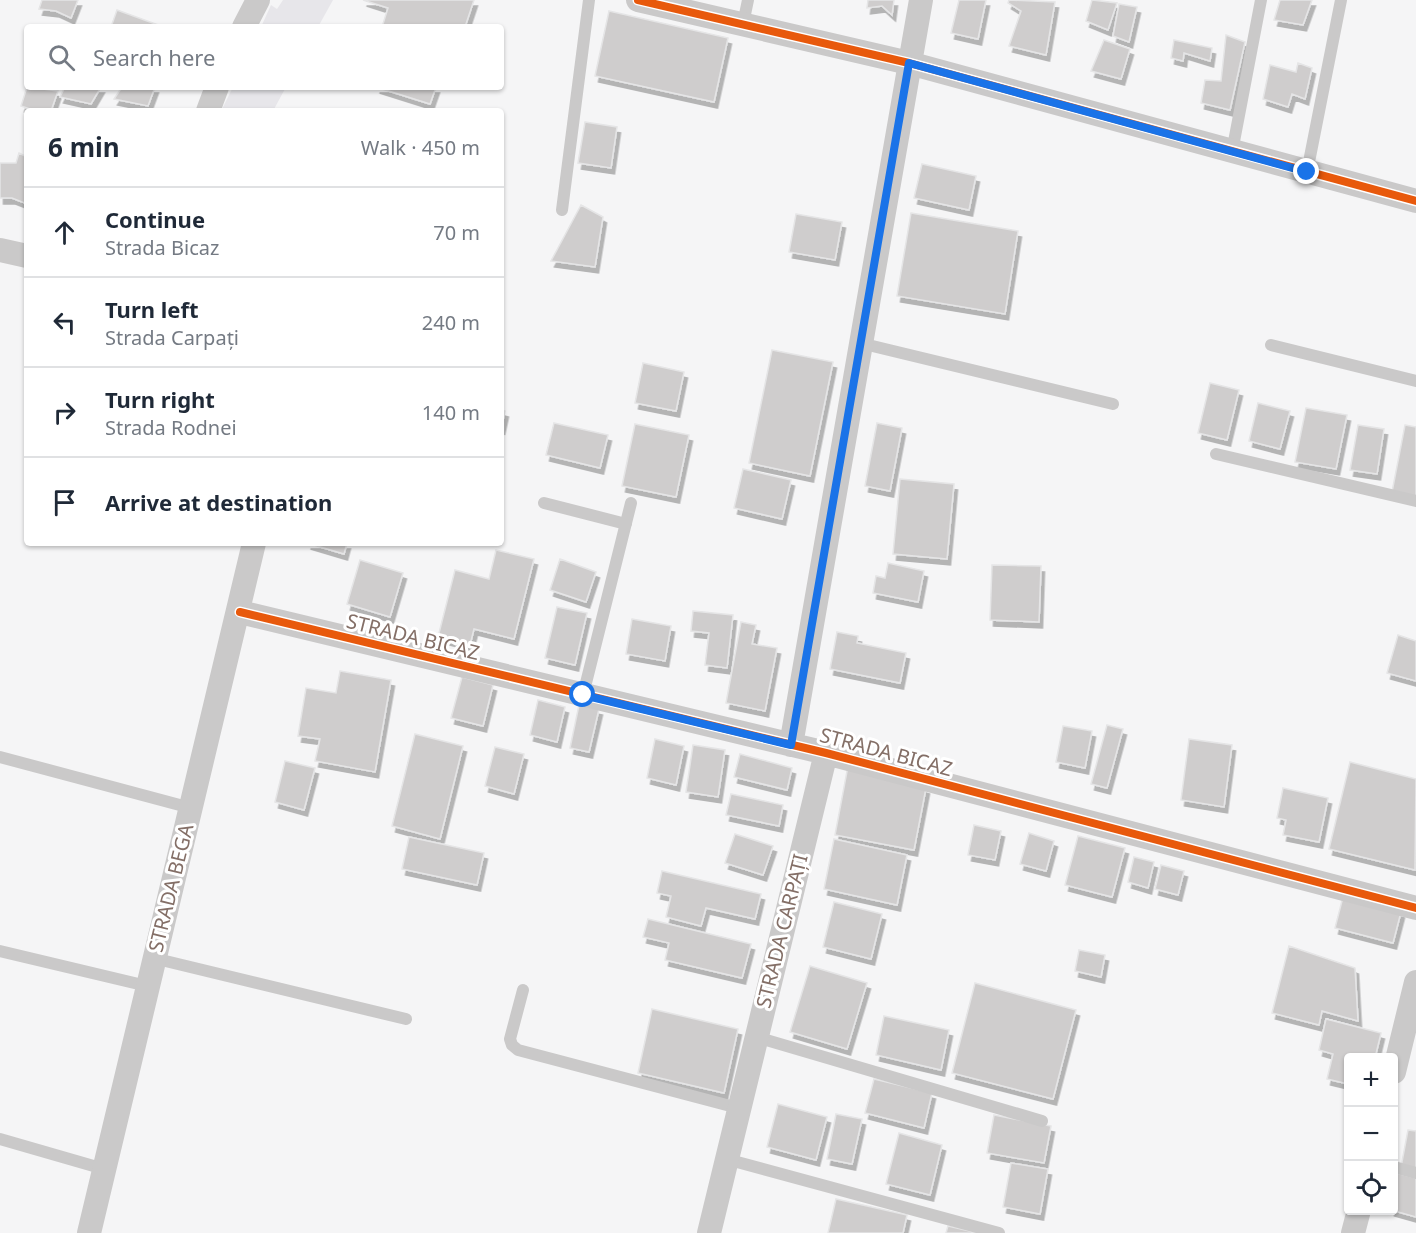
<!DOCTYPE html>
<meta charset="utf-8">
<style>
body{margin:0;font-family:"Noto Sans",sans-serif;background:#f2f2f3;color:#1f2937}
.controls{position:absolute;right:18px;bottom:18px;display:grid;overflow:hidden;border-radius:6px;box-shadow:0 2px 4px #0004}
.controls button{width:54px;height:54px;display:grid;place-items:center;padding:0;border:0;border-bottom:2px solid #e0e1e3;background:#fff;color:#1f2937;font:30px sans-serif}
.stop{position:absolute;width:18px;height:18px;margin:-14px;border:4px solid #1a73e8;border-radius:50%;background:#fff}
.stop.end{background:#1a73e8;border-color:#fff;box-shadow:0 2px 6px #0008}
.list{margin:0;padding:0;list-style:none}
h2{display:flex;justify-content:space-between;align-items:center;height:78px;margin:0;padding:0 24px;font-size:26px}
h2 small{font-size:20px;font-weight:400;color:#747a83}
.list li{display:grid;grid-template-columns:39px 1fr auto;gap:18px;align-items:center;box-sizing:border-box;height:90px;padding:0 24px;border-top:2px solid #e0e1e3}
.list b{display:block;font-size:22px;white-space:nowrap}
.list p{margin:0;font-size:20px;white-space:nowrap;color:#747a83}
.list em{font-size:20px;font-style:normal;color:#747a83}
.icon{flex:none;width:33px;height:33px;fill:none;stroke:currentColor;stroke-width:2;stroke-linecap:round;stroke-linejoin:round}
.map{position:relative;flex:none;width:1416px;height:1233px;overflow:hidden}
.search{position:absolute;background:#fff;box-shadow:0 2px 4px #0004;left:24px;top:24px;width:480px;height:66px;display:flex;align-items:center;gap:15px;box-sizing:border-box;padding:0 21px;border-radius:6px;color:#747a83;font-size:22px}
.panel{position:absolute;background:#fff;box-shadow:0 2px 4px #0004;left:24px;top:108px;width:480px;height:438px;border-radius:6px}
.map>svg:first-child{display:block}
.green{fill:#e7e6ea}
.building{fill:#cfcdcd;stroke:#e5e5e6;stroke-width:1.5;filter:url(#shadow)}
.lines{fill:none;stroke-linecap:round;stroke-linejoin:round}
.service{stroke:#cac9c9;stroke-width:12}
.minor{stroke:#cac9c9;stroke-width:24}
.cycleway-casing{stroke:#fff;stroke-width:11}
.cycleway{stroke:#e8590c;stroke-width:8}
.route{stroke:#1a73e8;stroke-width:8}
.labels{text-anchor:middle;stroke-width:6;stroke-linejoin:round;paint-order:stroke}
.street-label{font-size:20px;fill:#846f67;stroke:#fff}
</style>
<div class="map">
<svg width="1416" height="1233" viewBox="0 0 1416 1233">
<defs>
<filter id="shadow"><feDropShadow dx="3.5" dy="6" stdDeviation="0" flood-color="#0004"/></filter>
</defs>
<rect width="100%" height="100%" fill="#f5f5f6"/>
<path class="green" d="M 283,0 L 333,0 L 318,27 L 261,27 L 271,5 L 277,9 Z
M 233,87 L 286,87 L 273,111 L 221,111 Z"/>
<path class="building" d="M 42,0 L 78,0 L 71,18 L 56,11 L 39,9 Z
M 363,0 L 474,0 L 465,27 L 382,27 L 388,8 Z
M 868,0 L 894,0 L 892,15 L 882,6 L 867,8 Z
M 959,0 L 986,0 L 978,39 L 951,33 Z
M 1009,0 L 1055,2 L 1046,55 L 1009,46 L 1021,11 L 1008,3 Z
M 1092,0 L 1117,3 L 1108,30 L 1086,21 Z
M 1280,0 L 1312,0 L 1303,25 L 1274,20 Z
M 1119,4 L 1137,7 L 1129,42 L 1113,36 Z
M 117,10 L 161,26 L 111,27 Z
M 609,11 L 728,38 L 714,102 L 595,76 Z
M 1226,35 L 1245,42 L 1230,110 L 1201,103 L 1205,80 L 1221,81 Z
M 1104,40 L 1130,49 L 1121,79 L 1091,71 Z
M 1174,40 L 1212,48 L 1210,61 L 1184,53 L 1183,61 L 1171,58 Z
M 1298,63 L 1312,68 L 1305,99 L 1292,94 L 1288,107 L 1263,99 L 1270,65 L 1296,72 Z
M 27,87 L 58,91 L 51,111 L 36,111 L 21,106 Z
M 65,87 L 101,87 L 91,104 L 60,97 Z
M 122,87 L 155,87 L 148,106 L 114,99 Z
M 376,87 L 436,87 L 430,104 Z
M 585,122 L 617,127 L 611,168 L 578,163 Z
M 19,153 L 27,157 L 27,204 L 12,198 L 0,198 L 0,163 L 16,163 Z
M 922,164 L 976,176 L 969,210 L 914,198 Z
M 581,205 L 603,217 L 595,267 L 551,261 Z
M 911,213 L 1018,231 L 1005,314 L 897,296 Z
M 796,214 L 842,222 L 835,260 L 789,252 Z
M 772,350 L 833,362 L 810,476 L 749,463 Z
M 643,363 L 684,372 L 676,411 L 635,403 Z
M 1210,383 L 1239,390 L 1227,440 L 1198,433 Z
M 1258,403 L 1290,411 L 1280,449 L 1249,441 Z
M 1306,408 L 1347,415 L 1336,469 L 1295,462 Z
M 501,410 L 505,411 L 501,429 Z
M 554,423 L 608,435 L 600,468 L 546,455 Z
M 877,423 L 902,428 L 890,491 L 865,486 Z
M 635,424 L 689,435 L 676,497 L 622,486 Z
M 1358,425 L 1384,429 L 1377,474 L 1350,470 Z
M 1405,425 L 1416,427 L 1416,497 L 1392,492 Z
M 743,469 L 791,480 L 782,519 L 734,508 Z
M 900,479 L 954,484 L 947,559 L 893,554 Z
M 307,543 L 347,543 L 344,554 Z
M 496,550 L 534,559 L 514,639 L 474,629 L 470,645 L 438,637 L 455,570 L 489,579 Z
M 560,559 L 596,572 L 586,602 L 550,590 Z
M 360,560 L 403,573 L 390,617 L 347,604 Z
M 888,563 L 924,571 L 918,602 L 873,593 L 876,576 L 885,578 Z
M 992,565 L 1041,566 L 1039,622 L 990,620 Z
M 557,607 L 587,613 L 575,665 L 545,658 Z
M 693,611 L 733,615 L 727,668 L 705,665 L 709,633 L 691,631 Z
M 632,619 L 671,626 L 665,661 L 626,654 Z
M 741,622 L 756,625 L 752,644 L 777,648 L 765,711 L 726,703 Z
M 837,632 L 858,636 L 857,643 L 906,653 L 900,683 L 830,669 Z
M 1398,635 L 1416,641 L 1416,681 L 1387,673 Z
M 340,671 L 391,680 L 375,772 L 315,761 L 320,739 L 298,736 L 306,688 L 336,693 Z
M 462,677 L 493,685 L 483,726 L 451,718 Z
M 538,700 L 565,707 L 557,742 L 530,735 Z
M 579,705 L 599,709 L 589,752 L 570,748 Z
M 1107,725 L 1123,729 L 1107,788 L 1091,784 Z
M 1063,726 L 1092,731 L 1085,768 L 1056,762 Z
M 415,734 L 463,746 L 440,839 L 392,826 Z
M 655,739 L 684,746 L 676,785 L 647,778 Z
M 1189,739 L 1232,745 L 1224,807 L 1181,800 Z
M 693,745 L 725,750 L 718,797 L 686,792 Z
M 495,747 L 524,754 L 514,794 L 485,786 Z
M 740,754 L 792,768 L 787,790 L 734,777 Z
M 285,761 L 315,768 L 304,810 L 275,802 Z
M 1350,762 L 1416,779 L 1415,870 L 1329,849 Z
M 848,766 L 926,788 L 914,850 L 835,835 Z
M 1283,788 L 1328,798 L 1319,842 L 1283,835 L 1286,820 L 1277,818 Z
M 731,794 L 783,805 L 779,826 L 726,815 Z
M 974,825 L 1001,831 L 995,860 L 968,855 Z
M 1029,833 L 1054,841 L 1046,871 L 1020,864 Z
M 735,834 L 773,846 L 763,875 L 725,863 Z
M 1078,836 L 1125,848 L 1112,897 L 1065,885 Z
M 409,837 L 484,853 L 477,885 L 402,869 Z
M 834,839 L 907,855 L 897,905 L 824,889 Z
M 1134,857 L 1154,862 L 1148,888 L 1128,882 Z
M 1161,865 L 1184,871 L 1178,895 L 1155,889 Z
M 662,871 L 761,894 L 755,919 L 706,908 L 701,926 L 666,917 L 671,896 L 657,893 Z
M 1343,897 L 1401,912 L 1393,943 L 1335,928 Z
M 834,902 L 882,914 L 871,959 L 823,947 Z
M 648,919 L 751,944 L 742,978 L 665,960 L 669,943 L 643,937 Z
M 1289,946 L 1355,968 L 1358,1021 L 1322,1011 L 1319,1025 L 1272,1013 Z
M 1079,950 L 1105,955 L 1101,977 L 1075,971 Z
M 810,966 L 867,983 L 847,1049 L 790,1032 Z
M 975,983 L 1076,1010 L 1053,1099 L 952,1073 Z
M 652,1009 L 738,1029 L 724,1093 L 638,1073 Z
M 884,1016 L 949,1030 L 941,1070 L 876,1055 Z
M 1326,1019 L 1381,1033 L 1375,1058 L 1348,1058 L 1348,1084 L 1327,1079 L 1333,1054 L 1319,1050 Z
M 874,1079 L 932,1093 L 924,1128 L 865,1113 Z
M 778,1104 L 827,1117 L 816,1160 L 767,1147 Z
M 836,1114 L 862,1119 L 852,1164 L 827,1159 Z
M 994,1115 L 1051,1126 L 1044,1163 L 987,1153 Z
M 1408,1130 L 1416,1131 L 1416,1170 L 1401,1167 Z
M 899,1133 L 942,1145 L 930,1195 L 886,1184 Z
M 1011,1163 L 1048,1169 L 1040,1214 L 1003,1207 Z
M 1396,1173 L 1416,1178 L 1416,1217 L 1391,1210 Z
M 836,1199 L 907,1215 L 903,1233 L 828,1233 Z
M 948,1226 L 978,1233 L 946,1233 Z"/>
<g class="lines">
<path class="service" d="M 743,24 L 748,0
M 1232,152 L 1261,0
M 1307,172 L 1341,0
M 562,210 L 589,0
M 860,343 L 1113,404
M 1271,345 L 1416,381
M 1216,454 L 1416,501
M 544,503 L 626,524
M 583,695 L 631,503
M 0,757 L 191,808
M 0,951 L 147,986
M 153,958 L 406,1019
M 523,990 L 510,1039 L 512,1045 L 518,1050 L 738,1108
M 756,1037 L 1042,1121
M 0,1139 L 104,1169
M 726,1159 L 999,1233
M 1394,1167 L 1416,1173"/>
<path class="minor" d="M 638,0 L 909,63 L 1416,201
M 244,27 L 258,0
M 208,111 L 217,87
M 0,250 L 27,256
M 240,612 L 826,753 L 1416,908
M 791,745 L 921,0
M 1394,1072 L 1416,982
M 89,1233 L 254,543
M 709,1233 L 826,753
M 1353,1233 L 1359,1210"/>
<g class="cycleway-casing">
<path id="cycleway" d="M 638,0 L 909,63 L 1416,201
M 240,612 L 826,753 L 1416,908"/>
</g>
<use href="#cycleway" class="cycleway"/>
</g>
<g class="lines">
<path class="route" d="M 583,695 L 791,745 L 909,63 L 1307,172"/>
</g>
<g class="labels">
<g class="street-label">
<text transform="translate(413 637) rotate(14)" y="7">STRADA BICAZ</text>
<text transform="translate(886 752) rotate(15)" y="7">STRADA BICAZ</text>
<text transform="translate(171 888) rotate(-76)" y="7">STRADA BEGA</text>
<text transform="translate(782 931) rotate(-76)" y="7">STRADA CARPAȚI</text>
</g>
</g>
</svg>
<div class="controls">
<button>+</button>
<button>−</button>
<button><svg class="icon" aria-label="locate" viewBox="0 0 24 24"><circle cx="12" cy="12" r="6"/><path d="M12 2v4M12 18v4M2 12h4M18 12h4"/></svg></button>
</div>
<div class="stop" style="left:583px;top:695px"></div>
<div class="stop end" style="left:1307px;top:172px"></div>
<div class="search"><svg class="icon" aria-label="search" viewBox="0 0 24 24"><circle cx="10" cy="10" r="6"/><path d="M15 15l6 6"/></svg>Search here</div>
<section class="panel">
<h2>6 min<small>Walk · 450 m</small></h2>
<ul class="list">
<li><svg class="icon" aria-label="ahead" viewBox="0 0 24 24"><path d="M12 20V5M6 11l6-6 6 6"/></svg><div><b>Continue</b><p>Strada Bicaz</p></div><em>70 m</em></li>
<li><svg class="icon" aria-label="left" viewBox="0 0 24 24"><path d="M17 20v-9H6M10 6l-5 5 5 5"/></svg><div><b>Turn left</b><p>Strada Carpați</p></div><em>240 m</em></li>
<li><svg class="icon" aria-label="right" viewBox="0 0 24 24"><path d="M7 20v-9h11M14 6l5 5-5 5"/></svg><div><b>Turn right</b><p>Strada Rodnei</p></div><em>140 m</em></li>
<li><svg class="icon" aria-label="arrive" viewBox="0 0 24 24"><path d="M6 21V4h12l-3 4 3 4H6"/></svg><div><b>Arrive at destination</b></div></li>
</ul>
</section>
</div>
